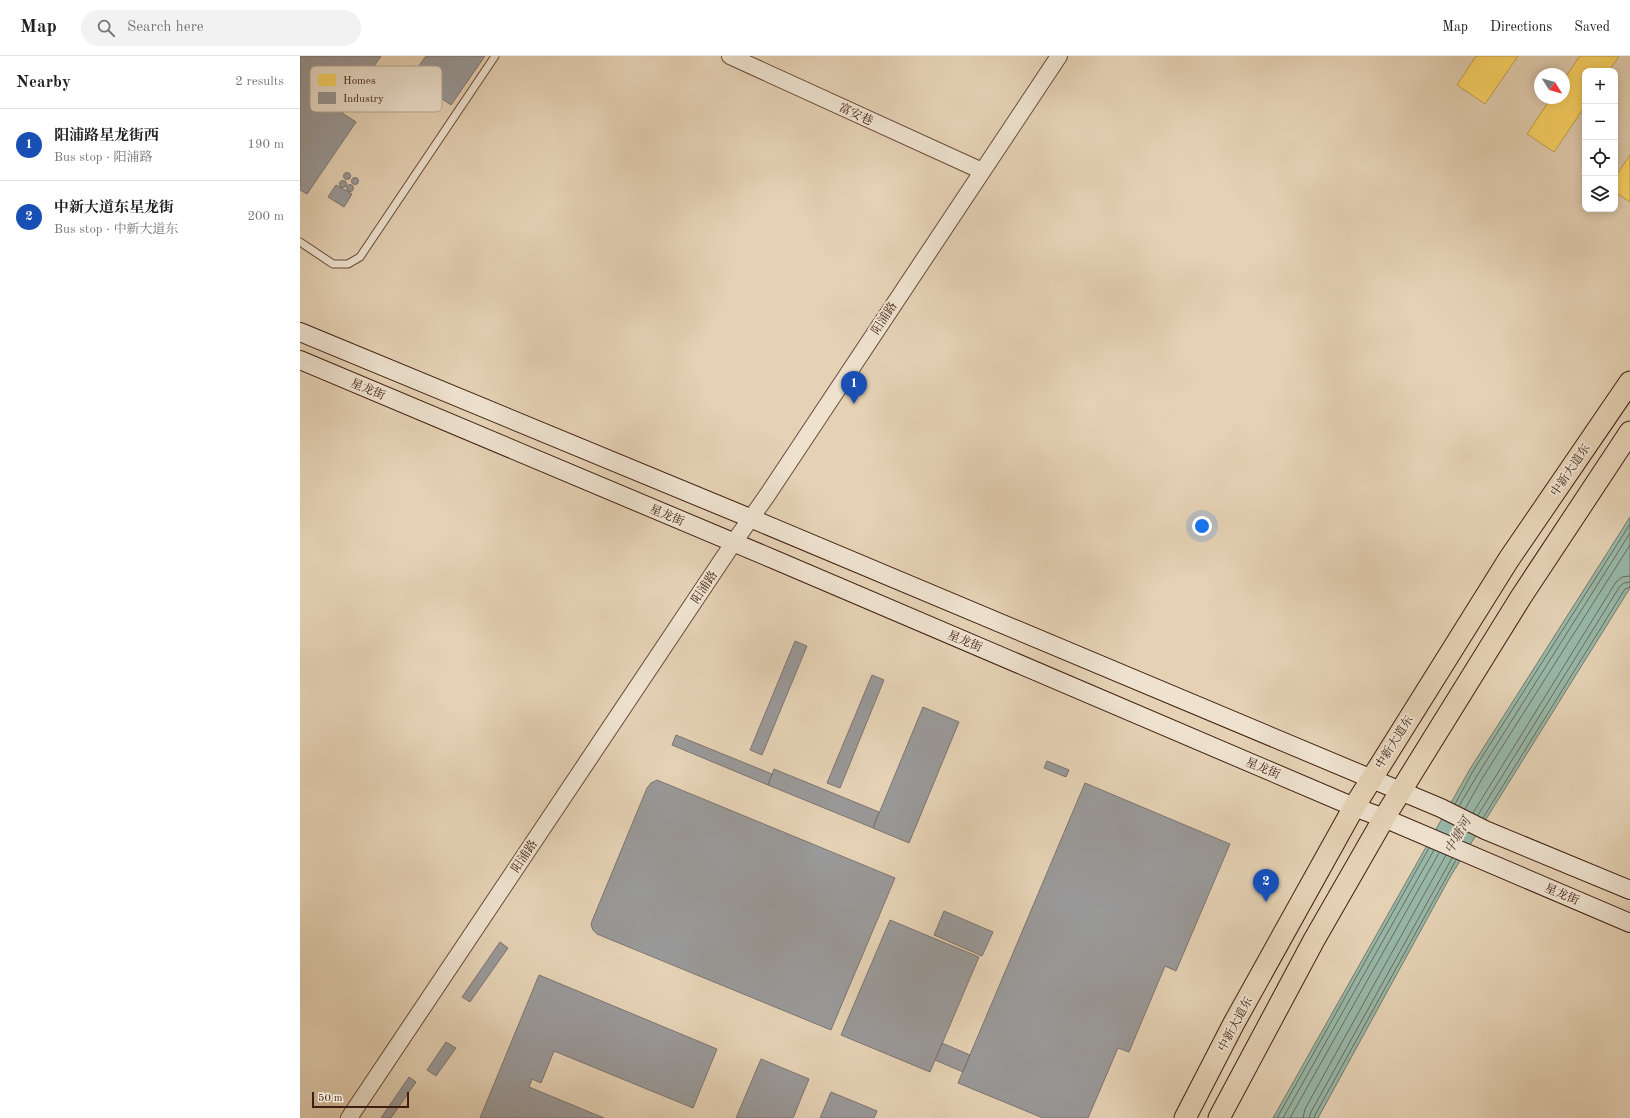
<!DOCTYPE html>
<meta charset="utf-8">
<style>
body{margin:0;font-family:"Old Standard TT","Noto Serif SC",serif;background:#f2f2f2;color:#222}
.controls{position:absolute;right:12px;top:12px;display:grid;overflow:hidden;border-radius:8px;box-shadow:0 2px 10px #0003}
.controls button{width:36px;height:36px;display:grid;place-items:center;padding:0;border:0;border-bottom:1px solid #e0e0e0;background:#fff;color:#222;font:20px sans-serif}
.compass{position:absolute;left:1234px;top:12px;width:36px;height:36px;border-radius:50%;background:#fff;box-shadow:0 2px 10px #0003;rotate:127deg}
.scale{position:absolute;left:12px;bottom:10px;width:97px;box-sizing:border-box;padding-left:4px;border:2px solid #3f1d0f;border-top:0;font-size:11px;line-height:14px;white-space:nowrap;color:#3f1d0f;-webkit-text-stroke:3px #eee2cf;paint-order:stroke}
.you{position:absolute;left:902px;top:470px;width:14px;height:14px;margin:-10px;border:3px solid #fff;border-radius:50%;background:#1a73e8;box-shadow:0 0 0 6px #1a73e833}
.badge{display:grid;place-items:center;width:26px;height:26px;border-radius:50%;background:#8f2418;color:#fff;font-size:13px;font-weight:700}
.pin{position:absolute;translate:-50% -33px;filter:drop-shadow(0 1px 2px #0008)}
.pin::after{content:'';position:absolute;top:21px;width:14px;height:12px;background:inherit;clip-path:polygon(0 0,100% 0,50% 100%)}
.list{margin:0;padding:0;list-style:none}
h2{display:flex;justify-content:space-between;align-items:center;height:52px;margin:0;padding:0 16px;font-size:17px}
h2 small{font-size:13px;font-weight:400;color:#767676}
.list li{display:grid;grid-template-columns:26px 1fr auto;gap:12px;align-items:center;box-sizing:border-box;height:72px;padding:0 16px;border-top:1px solid #e0e0e0}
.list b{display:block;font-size:15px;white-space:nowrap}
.list p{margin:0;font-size:13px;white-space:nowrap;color:#767676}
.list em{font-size:13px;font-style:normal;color:#767676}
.icon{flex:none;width:22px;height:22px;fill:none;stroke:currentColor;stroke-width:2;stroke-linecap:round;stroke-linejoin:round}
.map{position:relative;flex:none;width:1330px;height:1062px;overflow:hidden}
header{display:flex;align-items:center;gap:24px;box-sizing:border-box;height:56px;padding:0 20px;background:#fff;border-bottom:1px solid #e0e0e0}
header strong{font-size:19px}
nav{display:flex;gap:22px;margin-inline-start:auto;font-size:14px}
.search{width:280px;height:36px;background:#f2f2f2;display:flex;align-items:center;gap:10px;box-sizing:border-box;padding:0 14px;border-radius:22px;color:#767676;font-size:15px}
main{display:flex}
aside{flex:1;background:#fff}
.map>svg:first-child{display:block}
.water{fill:#97b8a8;stroke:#747a6b}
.homes{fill:#ffd966;stroke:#c5a14c}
.industry{fill:#999;stroke:#7e7470}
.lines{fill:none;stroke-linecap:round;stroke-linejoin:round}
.shore{stroke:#6b6a5c;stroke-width:1}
.service-casing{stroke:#684a38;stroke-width:9}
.tertiary-casing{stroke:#684a38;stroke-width:18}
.secondary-casing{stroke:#3f1d0f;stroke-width:20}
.primary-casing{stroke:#3f1d0f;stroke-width:23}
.service{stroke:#eee2cf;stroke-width:7}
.tertiary{stroke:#eee2cf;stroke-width:16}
.secondary{stroke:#eee2cf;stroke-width:18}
.primary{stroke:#e5d2b5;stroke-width:21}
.labels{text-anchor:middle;stroke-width:4;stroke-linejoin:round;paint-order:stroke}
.street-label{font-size:12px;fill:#3f1d0f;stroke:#eee2cf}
.water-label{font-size:13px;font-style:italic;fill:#554435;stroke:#eee2cf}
.key{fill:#eee2cf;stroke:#baa795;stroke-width:1}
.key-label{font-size:11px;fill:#3f1d0f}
</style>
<header>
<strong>Map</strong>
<div class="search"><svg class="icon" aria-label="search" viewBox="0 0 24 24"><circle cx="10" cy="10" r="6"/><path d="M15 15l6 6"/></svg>Search here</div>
<nav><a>Map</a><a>Directions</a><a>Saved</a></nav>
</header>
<main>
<aside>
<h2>Nearby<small>2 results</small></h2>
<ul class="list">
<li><span class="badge" style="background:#1a4fb4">1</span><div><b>阳浦路星龙街西</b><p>Bus stop · 阳浦路</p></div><em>190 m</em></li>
<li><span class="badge" style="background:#1a4fb4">2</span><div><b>中新大道东星龙街</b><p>Bus stop · 中新大道东</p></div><em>200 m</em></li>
</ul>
</aside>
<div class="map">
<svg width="1330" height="1062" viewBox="0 0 1330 1062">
<rect width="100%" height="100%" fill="#e5d2b5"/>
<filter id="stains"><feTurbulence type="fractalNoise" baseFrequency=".005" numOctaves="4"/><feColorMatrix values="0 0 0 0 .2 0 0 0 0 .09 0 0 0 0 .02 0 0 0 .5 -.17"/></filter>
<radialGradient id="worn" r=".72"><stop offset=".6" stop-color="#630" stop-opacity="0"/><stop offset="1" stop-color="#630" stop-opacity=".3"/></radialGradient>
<path class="water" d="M 1330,461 L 1330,532 L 1150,821 L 1018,1062 L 973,1062 L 1170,713 Z"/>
<path class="homes" d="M 1176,0 L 1218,0 L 1185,48 L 1157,29 Z
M 1280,0 L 1319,0 L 1309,15 L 1285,15 L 1285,50 L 1254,96 L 1227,78 L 1251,42 L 1264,42 L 1264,23 Z
M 1330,99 L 1330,146 L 1315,136 L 1315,121 Z"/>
<path class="industry" d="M 0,0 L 81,0 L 42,57 L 56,66 L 7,138 L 0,134 Z
M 126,0 L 185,0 L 151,49 L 111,21 Z
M43.5 120a3.5 3.5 0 1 1 7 0a3.5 3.5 0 1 1-7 0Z
M51.5 125a3.5 3.5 0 1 1 7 0a3.5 3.5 0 1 1-7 0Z
M39.5 128a3.5 3.5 0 1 1 7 0a3.5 3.5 0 1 1-7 0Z
M46.5 132a3.5 3.5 0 1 1 7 0a3.5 3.5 0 1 1-7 0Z
M 36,129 L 52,138 L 44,151 L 28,141 Z
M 495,585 L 507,590 L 462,699 L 450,694 Z
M 572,619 L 584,624 L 540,732 L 527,727 Z
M 623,651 L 659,666 L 609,787 L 573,772 Z
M 376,679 L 472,718 L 468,729 L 372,689 Z
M 747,705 L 769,714 L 766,721 L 744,712 Z
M 474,713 L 579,756 L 573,772 L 468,729 Z
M 357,724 L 595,822 L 531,974 L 297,878 L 293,874 L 291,869 L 292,865 L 347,732 L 351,727 Z
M 785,727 L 930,788 L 876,915 L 865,910 L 829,996 L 818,992 L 788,1062 L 743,1062 L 658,1027 Z
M 644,855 L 693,876 L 682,900 L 634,879 Z
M 590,864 L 679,901 L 630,1016 L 541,979 Z
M 200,886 L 208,892 L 170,946 L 162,941 Z
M 239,919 L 417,993 L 393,1052 L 254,995 L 241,1027 L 232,1023 L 229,1031 L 304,1062 L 180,1062 Z
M 146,986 L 156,992 L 136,1020 L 127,1014 Z
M 642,987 L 670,999 L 663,1016 L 635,1004 Z
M 461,1003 L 509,1023 L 493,1062 L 436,1062 Z
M 109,1021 L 116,1026 L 91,1062 L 81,1062 Z
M 531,1036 L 577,1055 L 574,1062 L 520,1062 Z"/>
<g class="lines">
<path class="shore" d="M 1155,748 L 1173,715 L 1330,468
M 1159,750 L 1178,718 L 1330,477
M 1165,753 L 1183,721 L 1330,489
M 1173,757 L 1316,526 L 1322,521 L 1330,520
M 1178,759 L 1320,530 L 1324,527 L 1330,526
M 1183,762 L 1325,533 L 1330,531
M 977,1062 L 1129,792
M 983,1062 L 1134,794
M 990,1062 L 1139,797
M 1003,1062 L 1005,1053 L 1146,799
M 1009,1062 L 1011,1056 L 1152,802
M 1014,1062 L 1015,1059 L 1156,804"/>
<g class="service-casing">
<path id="service" d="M 0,186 L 33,208 L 48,208 L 60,201 L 195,0"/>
</g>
<g class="tertiary-casing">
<path id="tertiary" d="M 430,0 L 682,115
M 49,1062 L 434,486 L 466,441 L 759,0"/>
</g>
<g class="secondary-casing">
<path id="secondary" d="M 0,276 L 450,462 L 1141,752 L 1185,774 L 1330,834
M 0,304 L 473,503 L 1054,751 L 1084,762 L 1330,867"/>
</g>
<g class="primary-casing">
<path id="primary" d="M 885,1062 L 934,967 L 1054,751 L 1209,503 L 1330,326
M 919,1062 L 1014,884 L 1084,762 L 1221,541 L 1330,376"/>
</g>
<use href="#service" class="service"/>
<use href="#tertiary" class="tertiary"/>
<use href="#secondary" class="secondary"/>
<use href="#primary" class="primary"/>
</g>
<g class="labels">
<g class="street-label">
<text transform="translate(556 58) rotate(25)" y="4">富安巷</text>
<text transform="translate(584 262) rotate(-57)" y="4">阳浦路</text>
<text transform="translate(68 333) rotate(23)" y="4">星龙街</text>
<text transform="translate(1270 414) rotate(-56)" y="4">中新大道东</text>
<text transform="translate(367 459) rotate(23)" y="4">星龙街</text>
<text transform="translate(404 531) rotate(-56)" y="4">阳浦路</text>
<text transform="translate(665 585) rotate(23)" y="4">星龙街</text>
<text transform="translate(1094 686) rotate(-58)" y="4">中新大道东</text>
<text transform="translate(963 712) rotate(23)" y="4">星龙街</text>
<text transform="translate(224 800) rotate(-56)" y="4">阳浦路</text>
<text transform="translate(1262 838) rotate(23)" y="4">星龙街</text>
<text transform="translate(935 968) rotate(-62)" y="4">中新大道东</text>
</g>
<g class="water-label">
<text transform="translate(1157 779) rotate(-60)" y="5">中塘河</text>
</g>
</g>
<rect x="10" y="10" width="132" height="46" rx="6" class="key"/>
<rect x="18" y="18" width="18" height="12" fill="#ffd966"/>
<rect x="18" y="36" width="18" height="12" fill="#999"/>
<g class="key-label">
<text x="43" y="28">Homes</text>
<text x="43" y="46">Industry</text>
</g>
<rect width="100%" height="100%" filter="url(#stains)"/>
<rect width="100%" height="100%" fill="url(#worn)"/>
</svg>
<div class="controls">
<button>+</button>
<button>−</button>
<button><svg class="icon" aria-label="locate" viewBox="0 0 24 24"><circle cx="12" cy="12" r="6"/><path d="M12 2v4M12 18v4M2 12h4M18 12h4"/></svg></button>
<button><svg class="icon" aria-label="layers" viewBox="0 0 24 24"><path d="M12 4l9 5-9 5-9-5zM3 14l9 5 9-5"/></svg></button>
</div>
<svg class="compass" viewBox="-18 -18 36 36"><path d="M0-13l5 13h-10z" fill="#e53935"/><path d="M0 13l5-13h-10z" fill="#767676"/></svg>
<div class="scale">50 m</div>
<div class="you"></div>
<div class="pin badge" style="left:554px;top:348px;background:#1a4fb4">1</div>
<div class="pin badge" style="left:966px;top:846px;background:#1a4fb4">2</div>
</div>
</main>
